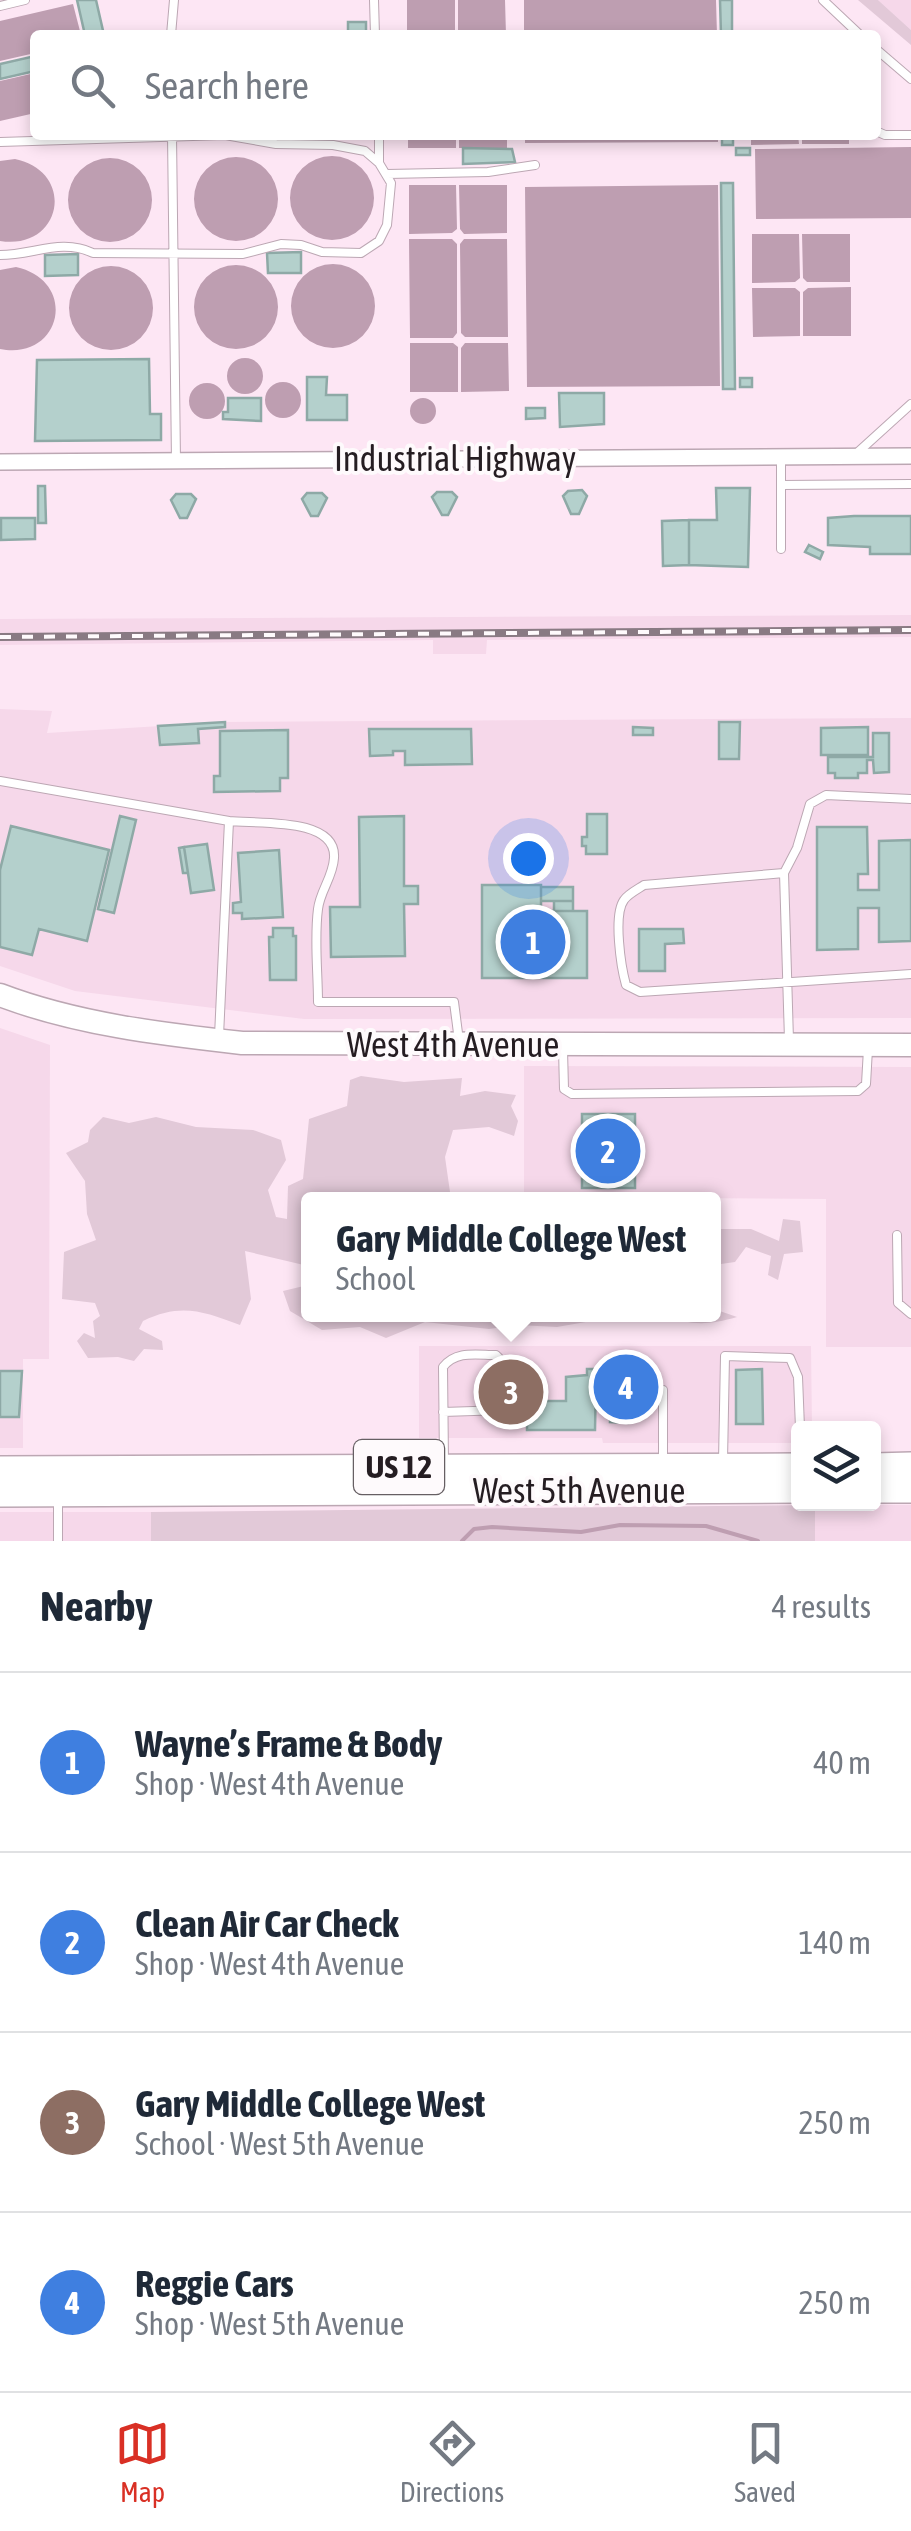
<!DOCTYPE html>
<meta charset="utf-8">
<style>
body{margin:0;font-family:"Asap Condensed",sans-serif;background:#f2f2f3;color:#1f2937}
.controls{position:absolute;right:30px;bottom:30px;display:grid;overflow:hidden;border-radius:10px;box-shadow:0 5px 15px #0003}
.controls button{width:90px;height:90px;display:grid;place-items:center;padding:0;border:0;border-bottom:2px solid #e0e1e3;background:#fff;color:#1f2937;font:50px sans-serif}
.you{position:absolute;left:528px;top:858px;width:35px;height:35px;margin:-25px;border:8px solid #fff;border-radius:50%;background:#1a73e8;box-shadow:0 0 0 15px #1a73e833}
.badge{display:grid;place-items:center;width:65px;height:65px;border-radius:50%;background:#d93025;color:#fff;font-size:32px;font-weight:700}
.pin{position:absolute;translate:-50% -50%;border:5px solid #fff;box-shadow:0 2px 10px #0006}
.popup{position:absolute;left:301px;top:1192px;width:420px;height:130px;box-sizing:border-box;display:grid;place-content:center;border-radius:10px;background:#fff;filter:drop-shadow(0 2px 8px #0005);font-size:32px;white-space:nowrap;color:#747a83}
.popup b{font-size:38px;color:#1f2937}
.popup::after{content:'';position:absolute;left:50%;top:100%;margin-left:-20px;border:20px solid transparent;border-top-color:#fff}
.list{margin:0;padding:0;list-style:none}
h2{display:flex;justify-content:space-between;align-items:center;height:130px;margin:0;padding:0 40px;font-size:42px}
h2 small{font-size:32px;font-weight:400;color:#747a83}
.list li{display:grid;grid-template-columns:65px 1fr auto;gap:30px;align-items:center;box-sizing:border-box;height:180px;padding:0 40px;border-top:2px solid #e0e1e3}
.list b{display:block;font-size:38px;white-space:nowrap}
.list p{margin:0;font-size:32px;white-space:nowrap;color:#747a83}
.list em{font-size:32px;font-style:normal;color:#747a83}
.icon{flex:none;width:55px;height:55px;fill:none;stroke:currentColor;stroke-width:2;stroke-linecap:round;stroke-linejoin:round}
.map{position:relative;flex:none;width:911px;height:1541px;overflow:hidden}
.search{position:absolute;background:#fff;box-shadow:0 5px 15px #0003;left:30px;right:30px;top:30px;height:110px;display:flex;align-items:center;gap:25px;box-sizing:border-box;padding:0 35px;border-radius:10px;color:#747a83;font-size:38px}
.sheet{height:850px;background:#fff}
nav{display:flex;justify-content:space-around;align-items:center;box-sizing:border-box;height:140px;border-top:2px solid #e0e1e3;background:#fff;font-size:28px;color:#747a83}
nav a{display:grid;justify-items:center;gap:5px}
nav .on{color:#d93025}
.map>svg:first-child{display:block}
.built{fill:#f6d8ea}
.green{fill:#e2c9d8}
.water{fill:#be9eb1}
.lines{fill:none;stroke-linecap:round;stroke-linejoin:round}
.stream{stroke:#be9eb1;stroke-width:4}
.building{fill:#b4d0cc;stroke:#8ea9a6;stroke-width:2.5}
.lane-casing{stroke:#bca7b3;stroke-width:10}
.street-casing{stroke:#bca7b3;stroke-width:18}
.secondary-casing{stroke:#bca7b3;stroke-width:25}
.primary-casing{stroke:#bca7b3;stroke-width:28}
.lane{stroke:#fff;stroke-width:8}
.street{stroke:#fff;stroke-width:15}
.secondary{stroke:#fff;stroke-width:22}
.primary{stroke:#fff;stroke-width:25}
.rail-casing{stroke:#897a83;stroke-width:8}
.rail{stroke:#fefafc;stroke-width:4;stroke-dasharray:11;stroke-linecap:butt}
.labels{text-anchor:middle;stroke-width:8;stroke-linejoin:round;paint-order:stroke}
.shield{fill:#fefafc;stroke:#665f63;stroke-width:2.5}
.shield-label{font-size:32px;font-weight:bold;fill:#251d22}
.street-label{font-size:35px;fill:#251d22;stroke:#fefafc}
</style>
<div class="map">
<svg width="911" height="1541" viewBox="0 0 911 1541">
<rect width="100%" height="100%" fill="#fde6f4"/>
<path class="built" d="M 878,0 L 911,0 L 911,30 Z
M 911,615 L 911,637 L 487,640 L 486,654 L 433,654 L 433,640 L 0,645 L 0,619 Z
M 0,709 L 52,711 L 47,733 L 225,722 L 911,718 L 911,1018 L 304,1019 L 75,991 L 0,966 Z
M 0,1028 L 50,1045 L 49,1359 L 23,1359 L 23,1448 L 0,1448 Z
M 524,1066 L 911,1067 L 911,1347 L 826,1347 L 826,1199 L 524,1197 Z
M 419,1346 L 811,1346 L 812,1428 L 798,1428 L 798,1443 L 603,1443 L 602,1438 L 419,1438 Z
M 815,1505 L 911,1505 L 911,1541 L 815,1541 Z
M 0,1512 L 151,1512 L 151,1541 L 0,1541 Z"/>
<path class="green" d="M 858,0 L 878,0 L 911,30 L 911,45 Z
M 361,1076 L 404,1082 L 462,1078 L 460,1096 L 485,1091 L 516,1095 L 511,1106 L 518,1121 L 514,1136 L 489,1127 L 453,1130 L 445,1157 L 451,1199 L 308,1200 L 308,1266 L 245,1251 L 251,1299 L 240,1325 C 202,1311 181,1303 143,1321 L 139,1329 L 162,1341 L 163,1350 L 144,1349 L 134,1361 L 118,1357 L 88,1358 L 77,1341 L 84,1333 L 95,1338 L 93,1321 L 100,1316 L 95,1303 L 62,1299 L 64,1252 L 96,1240 L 87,1214 L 85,1181 L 66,1153 L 88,1142 L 90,1130 L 103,1117 L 129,1123 L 156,1117 L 196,1127 L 253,1130 L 281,1140 L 286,1160 L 268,1190 L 276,1217 L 287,1219 L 288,1186 L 303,1179 L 309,1119 L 347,1106 L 350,1080 Z
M 783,1219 L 800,1221 L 803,1252 L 784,1254 L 778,1280 L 768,1275 L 771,1256 L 746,1247 L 735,1262 L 721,1264 L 714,1250 L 714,1229 L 751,1229 L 779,1241 Z
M 308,1285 L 308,1314 L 626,1315 L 557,1327 L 518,1325 L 489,1329 L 425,1322 L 386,1338 L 360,1327 L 322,1330 L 290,1311 L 283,1291 Z
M 714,1309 L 737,1317 C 709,1325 691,1326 664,1315 L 714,1314 Z
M 815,1505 L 815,1541 L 151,1541 L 151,1512 Z"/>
<path class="water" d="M 407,0 L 455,0 L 455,35 L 407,35 Z
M 458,0 L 505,0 L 506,35 L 458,35 Z
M 524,0 L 716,0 L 717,35 L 524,35 Z
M 73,4 L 81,35 L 35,35 L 35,53 L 0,61 L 0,21 Z
M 35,73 L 35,113 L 0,121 L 0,81 Z
M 408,135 L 456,135 L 456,148 L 408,148 Z
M 459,135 L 507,135 L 507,148 L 459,148 Z
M 525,135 L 718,135 L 718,142 L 525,143 Z
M 751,135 L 798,135 L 799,144 L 751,145 Z
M 802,135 L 849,135 L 849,144 L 802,144 Z
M 911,147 L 911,218 L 756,219 L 755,149 Z
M290 198a42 42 0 1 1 84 0a42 42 0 1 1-84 0Z
M194 199a42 42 0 1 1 84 0a42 42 0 1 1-84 0Z
M68 200a42 42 0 1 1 84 0a42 42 0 1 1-84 0Z
M 15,159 C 77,172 62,251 0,241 L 0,161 Z
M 409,185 L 456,185 L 457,229 L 452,233 L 409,234 Z
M 459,185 L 507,185 L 507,233 L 464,234 L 460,229 Z
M 718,185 L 720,386 L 527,387 L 525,187 Z
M 752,234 L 799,234 L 800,278 L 795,282 L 752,283 Z
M 802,234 L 850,234 L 850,282 L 807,282 L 803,278 Z
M 409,239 L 452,239 L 457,244 L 457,333 L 453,338 L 410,338 Z
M 464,239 L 507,239 L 508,337 L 465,337 L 461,333 L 460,244 Z
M291 306a42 42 0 1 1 84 0a42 42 0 1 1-84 0Z
M194 307a42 42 0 1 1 84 0a42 42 0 1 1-84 0Z
M69 308a42 42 0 1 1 84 0a42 42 0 1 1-84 0Z
M 16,267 C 79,281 62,361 0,349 L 0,270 Z
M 851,287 L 851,336 L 803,336 L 803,292 L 808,288 Z
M 752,288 L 795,288 L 800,292 L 800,336 L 753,337 Z
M 410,343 L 453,343 L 458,347 L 458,392 L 410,392 Z
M 465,343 L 508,343 L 509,391 L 461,392 L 461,348 Z
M227 376a18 18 0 1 1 36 0a18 18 0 1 1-36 0Z
M265 400a18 18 0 1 1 36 0a18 18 0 1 1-36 0Z
M189 401a18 18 0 1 1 36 0a18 18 0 1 1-36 0Z
M410 411a13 13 0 1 1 26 0a13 13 0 1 1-26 0Z"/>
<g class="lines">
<path class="stream" d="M 462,1541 L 474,1529 L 492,1527 L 581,1532 L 620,1525 L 706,1526 L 758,1541"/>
</g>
<path class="building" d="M 77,0 L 96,0 L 104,35 L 85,35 Z
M 720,0 L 732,0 L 732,35 L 721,35 Z
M 348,22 L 366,22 L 366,35 L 348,35 Z
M 35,56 L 35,71 L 0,79 L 0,64 Z
M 722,135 L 733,135 L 733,145 L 722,145 Z
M 463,148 L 512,149 L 515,162 L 463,164 Z
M 736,148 L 750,148 L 750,155 L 736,155 Z
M 721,183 L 733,183 L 735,389 L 723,389 Z
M 301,252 L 301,273 L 268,273 L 267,253 Z
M 78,254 L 78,275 L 45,276 L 45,255 Z
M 149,359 L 150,414 L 161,414 L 161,440 L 35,441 L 37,360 Z
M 307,377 L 327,377 L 326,395 L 347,395 L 347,420 L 307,420 Z
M 740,378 L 752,378 L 752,387 L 740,387 Z
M 559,393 L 604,393 L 604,424 L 560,427 Z
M 228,398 L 261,398 L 261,421 L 223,419 L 223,412 L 228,412 Z
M 526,408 L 545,408 L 545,418 L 526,419 Z
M 38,486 L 45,486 L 46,523 L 38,523 Z
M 716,488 L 750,488 L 748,567 L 689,565 L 689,520 L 717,520 Z
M 582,490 L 587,496 L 579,514 L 571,514 L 563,496 L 568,491 Z
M 437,492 L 452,492 L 457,497 L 448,515 L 442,515 L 432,497 Z
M 307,493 L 322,493 L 327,498 L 318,516 L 311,516 L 302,499 Z
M 176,494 L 191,494 L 196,499 L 187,518 L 180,518 L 171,500 Z
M 854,516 L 911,516 L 911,554 L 870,554 L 870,547 L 828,545 L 828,518 Z
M 1,518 L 35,518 L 35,539 L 1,540 Z
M 689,520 L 689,565 L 663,566 L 662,521 Z
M 809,545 L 823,552 L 820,559 L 805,552 Z
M 225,722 L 225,727 L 198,729 L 199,743 L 160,745 L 158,726 Z
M 719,722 L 740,722 L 739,759 L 719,759 Z
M 633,727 L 653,728 L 653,735 L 633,735 Z
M 868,727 L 868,755 L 821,755 L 821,728 Z
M 369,729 L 471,729 L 472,764 L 405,765 L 405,751 L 393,751 L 393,755 L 370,756 Z
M 288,730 L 288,778 L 280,778 L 280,791 L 214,792 L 214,776 L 220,776 L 220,731 Z
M 873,733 L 889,733 L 889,772 L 874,773 L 873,760 L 867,760 L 867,773 L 858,773 L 858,778 L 835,778 L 835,773 L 828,773 L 828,757 L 873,757 Z
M 587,814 L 607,814 L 607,854 L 586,854 L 586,846 L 582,846 L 582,837 L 587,837 Z
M 120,816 L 136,820 L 114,913 L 98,909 Z
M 404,816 L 404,886 L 418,886 L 418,904 L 404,904 L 405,956 L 331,957 L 330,907 L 360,907 L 359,817 Z
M 11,826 L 109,850 L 87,941 L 39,929 L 32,955 L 0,947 L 0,870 Z
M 817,827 L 867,827 L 868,874 L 858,874 L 858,890 L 879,890 L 879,841 L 911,840 L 911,941 L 879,942 L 879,908 L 858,908 L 858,949 L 817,950 Z
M 207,844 L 214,890 L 191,893 L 184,847 Z
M 184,847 L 188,873 L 183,873 L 179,848 Z
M 279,850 L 283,917 L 242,919 L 242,913 L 233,913 L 233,903 L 241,902 L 238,853 Z
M 482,885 L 541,885 L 541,911 L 521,911 L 521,978 L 482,978 Z
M 541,887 L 573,887 L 573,901 L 541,901 Z
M 554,901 L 573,901 L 573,911 L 554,911 Z
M 521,911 L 587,911 L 587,978 L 521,978 Z
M 273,928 L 293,928 L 293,936 L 296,936 L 296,980 L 270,980 L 269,937 L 273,937 Z
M 639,929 L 683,929 L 684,943 L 665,944 L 665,971 L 639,971 Z
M 582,1114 L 635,1114 L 635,1188 L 582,1188 Z
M 587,1369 L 593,1369 L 596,1376 L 595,1430 L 527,1430 L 527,1401 L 566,1401 L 566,1377 L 587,1375 Z
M 762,1369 L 763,1424 L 736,1424 L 736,1370 Z
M 0,1371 L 22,1371 L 19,1417 L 0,1417 Z
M 630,1371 L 639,1379 L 634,1385 L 639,1390 L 628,1402 L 614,1390 Z
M 611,1405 L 628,1406 L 628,1423 L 610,1422 Z"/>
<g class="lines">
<g class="lane-casing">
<path id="lane" d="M 374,0 L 375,35
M 823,0 L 860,35
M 0,6 L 25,0
M 171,35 L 174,0
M 876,49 L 911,79
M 876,131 L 885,135 L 911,135
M 172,135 L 176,461
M 0,142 L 225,135 L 276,144 L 333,145 L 365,151 L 379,163 L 391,183 L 387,225 L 379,241 L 361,253 L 322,252 L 301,245 L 281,244 L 243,254 L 93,253 C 61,238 34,255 0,255
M 379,163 L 379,135
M 387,174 L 488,172 L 535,165
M 857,453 L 911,404
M 781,485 L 911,484
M 781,549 L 781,456
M 0,781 L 229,821
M 784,873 L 644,885 C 638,889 628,894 624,900 C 613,915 621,967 626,985 L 640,992 L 911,974
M 219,1036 L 229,821 C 258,824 337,817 334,858 C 333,877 320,891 318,909 C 314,939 318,972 318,1002 L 454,1002 L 459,1041
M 789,1040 L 784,873 L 797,848 L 810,804 L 826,795 L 911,799
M 563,1049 L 564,1089 L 572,1094 L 858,1091 L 866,1084 L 868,1049
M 897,1235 L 898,1303 L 911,1314
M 663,1390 L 663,1461
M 443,1412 L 504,1410 C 511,1393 510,1367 496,1355 C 477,1355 456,1350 443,1367 L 444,1463
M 723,1461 L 725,1356 L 790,1358 L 798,1377 L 800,1428
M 58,1501 L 58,1541"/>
</g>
<g class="street-casing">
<path id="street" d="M 0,462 L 911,456"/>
</g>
<g class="secondary-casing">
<path id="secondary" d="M 0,995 C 76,1024 161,1034 242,1043 L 911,1045"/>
</g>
<g class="primary-casing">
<path id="primary" d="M 874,1466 L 911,1465
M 0,1469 L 798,1466
M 874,1490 L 911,1490
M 0,1494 L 798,1490"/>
</g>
<use href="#lane" class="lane"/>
<use href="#street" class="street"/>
<use href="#secondary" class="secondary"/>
<use href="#primary" class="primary"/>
<g class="rail-casing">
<path id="rail" d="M 0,637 L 911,630"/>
</g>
<use href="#rail" class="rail"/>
</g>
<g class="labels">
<rect class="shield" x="354" y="1440" width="90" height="54" rx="8"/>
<g class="shield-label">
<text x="399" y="1478">US 12</text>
</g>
<g class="street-label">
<text x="455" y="471">Industrial Highway</text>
<text x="453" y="1057">West 4th Avenue</text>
<text x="579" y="1503">West 5th Avenue</text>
</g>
</g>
</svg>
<div class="controls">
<button><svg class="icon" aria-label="layers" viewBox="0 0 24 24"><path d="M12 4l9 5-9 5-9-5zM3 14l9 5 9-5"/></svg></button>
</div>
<div class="you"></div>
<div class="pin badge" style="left:533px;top:942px;background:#3f7fe0">1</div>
<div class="pin badge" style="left:608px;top:1151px;background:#3f7fe0">2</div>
<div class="pin badge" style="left:511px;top:1392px;background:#8d6e63">3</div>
<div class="popup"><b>Gary Middle College West</b>School</div>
<div class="pin badge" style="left:626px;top:1387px;background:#3f7fe0">4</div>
<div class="search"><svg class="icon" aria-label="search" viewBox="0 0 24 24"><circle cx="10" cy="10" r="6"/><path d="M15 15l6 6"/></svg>Search here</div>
</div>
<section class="sheet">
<h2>Nearby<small>4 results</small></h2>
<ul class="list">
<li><span class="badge" style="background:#3f7fe0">1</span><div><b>Wayne’s Frame &amp; Body</b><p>Shop · West 4th Avenue</p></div><em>40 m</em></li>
<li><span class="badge" style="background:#3f7fe0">2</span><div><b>Clean Air Car Check</b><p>Shop · West 4th Avenue</p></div><em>140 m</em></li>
<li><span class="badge" style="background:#8d6e63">3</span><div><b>Gary Middle College West</b><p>School · West 5th Avenue</p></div><em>250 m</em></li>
<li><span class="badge" style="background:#3f7fe0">4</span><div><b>Reggie Cars</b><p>Shop · West 5th Avenue</p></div><em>250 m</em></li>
</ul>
</section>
<nav>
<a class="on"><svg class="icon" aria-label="map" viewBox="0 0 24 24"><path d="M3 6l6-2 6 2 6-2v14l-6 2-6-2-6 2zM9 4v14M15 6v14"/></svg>Map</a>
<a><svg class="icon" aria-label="directions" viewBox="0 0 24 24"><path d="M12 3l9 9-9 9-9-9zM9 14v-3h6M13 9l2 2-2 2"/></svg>Directions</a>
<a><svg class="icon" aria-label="saved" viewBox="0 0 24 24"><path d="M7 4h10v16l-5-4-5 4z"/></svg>Saved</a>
</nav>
